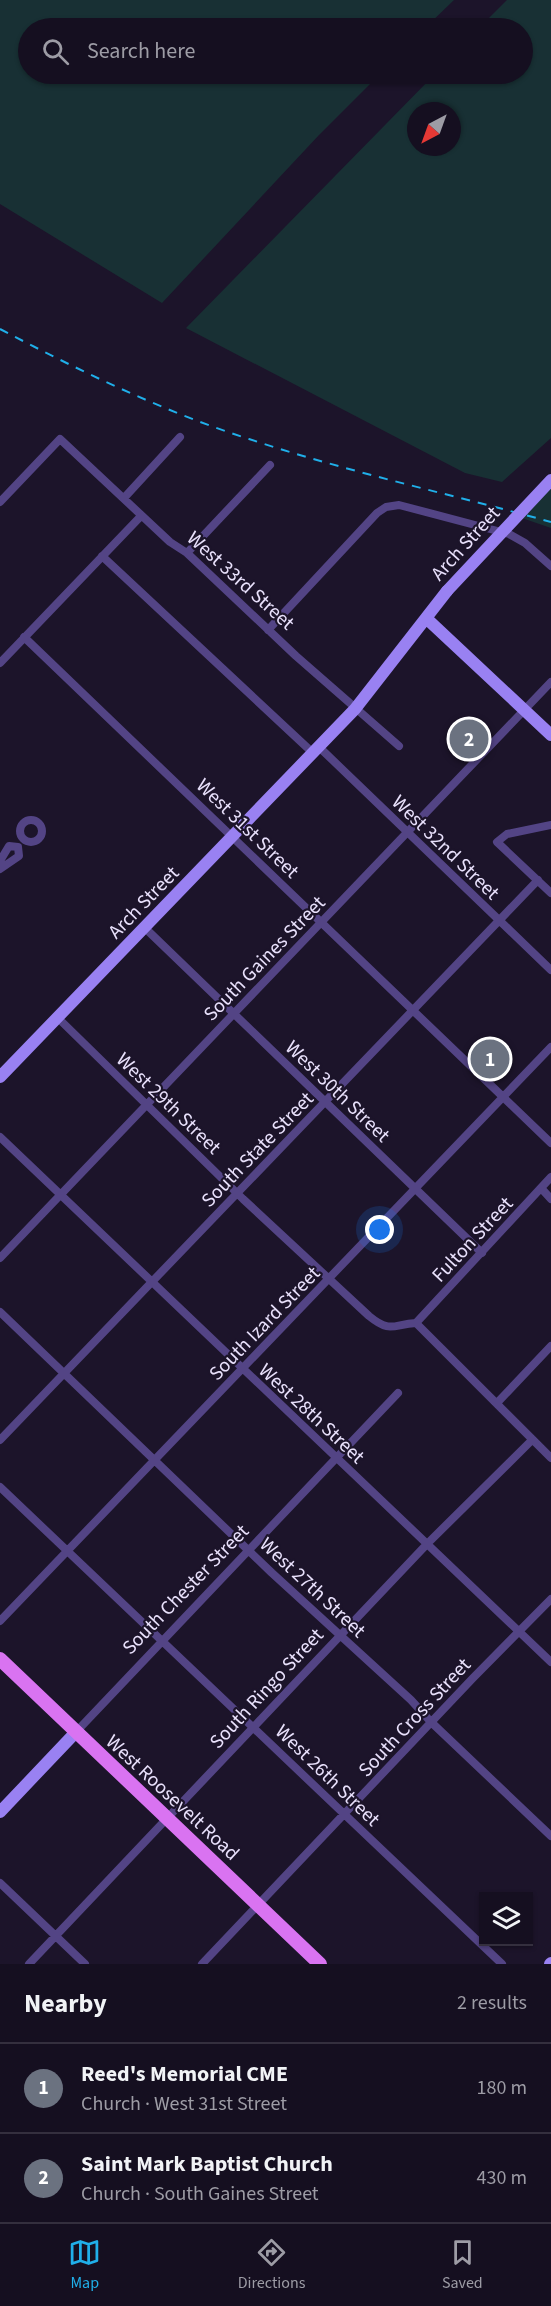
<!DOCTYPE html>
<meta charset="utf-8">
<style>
body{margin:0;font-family:"Source Sans 3",sans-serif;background:#221d2d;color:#f1f3f6}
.controls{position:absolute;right:18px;bottom:18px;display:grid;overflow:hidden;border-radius:0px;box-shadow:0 2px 4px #0004}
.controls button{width:54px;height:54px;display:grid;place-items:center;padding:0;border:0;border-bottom:2px solid #342f3e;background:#150f20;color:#f1f3f6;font:30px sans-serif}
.compass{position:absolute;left:407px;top:102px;width:54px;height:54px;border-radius:50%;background:#150f20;box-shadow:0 2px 4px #0004;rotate:221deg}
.you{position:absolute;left:380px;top:1230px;width:21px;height:21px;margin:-15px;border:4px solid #fff;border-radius:50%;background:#1a73e8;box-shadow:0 0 0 9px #1a73e833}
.badge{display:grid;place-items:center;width:39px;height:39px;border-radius:50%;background:#20afe9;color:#fff;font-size:20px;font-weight:700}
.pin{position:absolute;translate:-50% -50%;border:3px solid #fff;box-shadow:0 2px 6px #0006}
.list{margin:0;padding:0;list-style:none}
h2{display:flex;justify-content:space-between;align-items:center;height:78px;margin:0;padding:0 24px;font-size:26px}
h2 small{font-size:20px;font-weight:400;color:#9d9ca5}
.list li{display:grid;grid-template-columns:39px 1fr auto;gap:18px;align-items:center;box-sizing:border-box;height:90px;padding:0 24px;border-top:2px solid #342f3e}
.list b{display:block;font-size:22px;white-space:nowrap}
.list p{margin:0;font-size:20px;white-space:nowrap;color:#9d9ca5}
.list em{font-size:20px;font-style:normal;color:#9d9ca5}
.icon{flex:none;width:33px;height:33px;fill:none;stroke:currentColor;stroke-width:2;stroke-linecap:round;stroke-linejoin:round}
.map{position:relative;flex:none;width:551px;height:1964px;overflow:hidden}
.search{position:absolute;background:#150f20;box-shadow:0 2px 4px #0004;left:18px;right:18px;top:18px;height:66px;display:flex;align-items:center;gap:15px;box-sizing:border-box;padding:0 21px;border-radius:33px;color:#9d9ca5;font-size:22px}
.sheet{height:258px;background:#150f20}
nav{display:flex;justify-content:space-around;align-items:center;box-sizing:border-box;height:84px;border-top:2px solid #342f3e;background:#150f20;font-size:16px;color:#9d9ca5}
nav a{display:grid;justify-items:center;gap:3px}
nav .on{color:#20afe9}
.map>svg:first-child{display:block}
.green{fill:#183034;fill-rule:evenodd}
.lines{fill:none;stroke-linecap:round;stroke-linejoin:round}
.street{stroke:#534485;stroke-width:8}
.secondary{stroke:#9981f2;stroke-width:12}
.primary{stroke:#d973f1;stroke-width:14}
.rail{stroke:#20afe9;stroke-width:2;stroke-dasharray:9 8;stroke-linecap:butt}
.secondary-bridge{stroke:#9981f2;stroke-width:12}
.labels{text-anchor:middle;stroke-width:4.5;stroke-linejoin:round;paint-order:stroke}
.street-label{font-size:20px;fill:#e9e1fc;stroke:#1c142a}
</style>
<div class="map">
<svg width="551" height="1964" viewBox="0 0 551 1964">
<rect width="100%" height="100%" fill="#1c142a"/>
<path class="green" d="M 0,0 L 454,0 L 425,28 L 28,28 L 28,74 L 380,74 L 319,135 L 162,303 L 0,204 Z
M 507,0 L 551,0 L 551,438 L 502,482 L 465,473 L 186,328 L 435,74 L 522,74 L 522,28 L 479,28 ZM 416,111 L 452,111 L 452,147 L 416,147 Z
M 551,480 L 551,528 L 516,516 Z"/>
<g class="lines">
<path class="street" d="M 124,498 L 180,437
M 0,502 L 60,439 L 170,542 L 187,553 L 296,656 L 399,746
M 187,553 L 270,465
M 102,556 L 313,753
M 268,630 L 377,513 L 386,507 L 399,505 L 509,534 L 525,543 L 551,566
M 24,637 L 551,1143
M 0,663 L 141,516
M 319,747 L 551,970
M20 831a11 11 0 1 1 22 0a11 11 0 1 1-22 0Z
M 551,825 L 507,834 L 497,842 L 551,893
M 0,861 L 9,846 L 18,847
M 0,869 L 19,856 L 18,847
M 145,928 L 482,1253
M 59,1019 L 243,1199 L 369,1316 C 391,1334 393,1324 416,1323 L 551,1458
M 0,1137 L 551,1662
M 541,1188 L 551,1199
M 0,1258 L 551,682
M 0,1312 L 272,1573 L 411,1700 L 431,1722 L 551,1836
M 416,1323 L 551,1177
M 497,1403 L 551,1346
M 0,1440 L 538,880
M 0,1487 L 502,1964
M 0,1621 L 551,1047
M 76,1732 L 398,1393
M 0,1883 L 85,1964
M 29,1964 L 427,1544 L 532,1440
M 202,1964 L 473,1678 L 551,1599"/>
<path class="secondary" d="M 426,618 L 551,735
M 0,1077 L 355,709 L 447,591
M 0,1812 L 76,1732
M 550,1964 L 551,1963"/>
<path class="primary" d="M 0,1659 L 320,1964"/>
<path class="rail" d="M 0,329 C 80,371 162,411 249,439 C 348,472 450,494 551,522"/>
<path class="secondary-bridge" d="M 447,591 L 551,480"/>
</g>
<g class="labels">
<g class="street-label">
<text transform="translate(465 543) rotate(-48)" y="7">Arch Street</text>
<text transform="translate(241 580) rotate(42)" y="7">West 33rd Street</text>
<text transform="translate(248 828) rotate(44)" y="7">West 31st Street</text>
<text transform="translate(446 847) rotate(44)" y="7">West 32nd Street</text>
<text transform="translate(143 902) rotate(-46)" y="7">Arch Street</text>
<text transform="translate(264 958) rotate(-46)" y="7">South Gaines Street</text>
<text transform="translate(338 1091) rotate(44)" y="7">West 30th Street</text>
<text transform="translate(169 1103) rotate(44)" y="7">West 29th Street</text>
<text transform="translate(257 1149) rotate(-46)" y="7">South State Street</text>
<text transform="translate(472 1239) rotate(-47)" y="7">Fulton Street</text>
<text transform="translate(264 1323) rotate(-46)" y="7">South Izard Street</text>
<text transform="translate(312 1413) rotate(43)" y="7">West 28th Street</text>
<text transform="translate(313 1587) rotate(43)" y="7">West 27th Street</text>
<text transform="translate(185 1589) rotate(-46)" y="7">South Chester Street</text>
<text transform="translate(266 1688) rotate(-47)" y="7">South Ringo Street</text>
<text transform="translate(414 1717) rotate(-47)" y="7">South Cross Street</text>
<text transform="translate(328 1775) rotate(44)" y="7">West 26th Street</text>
<text transform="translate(173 1797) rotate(43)" y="7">West Roosevelt Road</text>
</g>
</g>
</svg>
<div class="controls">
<button><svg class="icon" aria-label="layers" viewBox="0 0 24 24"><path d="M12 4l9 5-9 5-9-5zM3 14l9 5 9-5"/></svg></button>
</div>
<svg class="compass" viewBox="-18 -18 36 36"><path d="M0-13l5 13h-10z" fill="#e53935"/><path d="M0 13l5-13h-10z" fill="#9d9ca5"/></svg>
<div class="you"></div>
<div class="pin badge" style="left:490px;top:1059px;background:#6b7280">1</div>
<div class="pin badge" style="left:469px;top:739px;background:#6b7280">2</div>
<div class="search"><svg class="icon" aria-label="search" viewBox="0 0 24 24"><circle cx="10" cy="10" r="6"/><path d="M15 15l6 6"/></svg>Search here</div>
</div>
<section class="sheet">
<h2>Nearby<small>2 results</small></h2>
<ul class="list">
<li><span class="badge" style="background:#6b7280">1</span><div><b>Reed's Memorial CME</b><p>Church · West 31st Street</p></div><em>180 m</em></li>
<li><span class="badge" style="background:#6b7280">2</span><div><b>Saint Mark Baptist Church</b><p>Church · South Gaines Street</p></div><em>430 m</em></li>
</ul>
</section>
<nav>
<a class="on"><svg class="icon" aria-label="map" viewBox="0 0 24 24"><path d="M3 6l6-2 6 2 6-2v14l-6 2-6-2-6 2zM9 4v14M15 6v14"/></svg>Map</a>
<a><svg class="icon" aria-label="directions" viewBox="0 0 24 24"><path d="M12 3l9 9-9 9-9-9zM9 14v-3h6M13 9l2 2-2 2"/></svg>Directions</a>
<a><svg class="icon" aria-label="saved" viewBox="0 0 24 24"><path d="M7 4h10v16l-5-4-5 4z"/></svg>Saved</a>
</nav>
